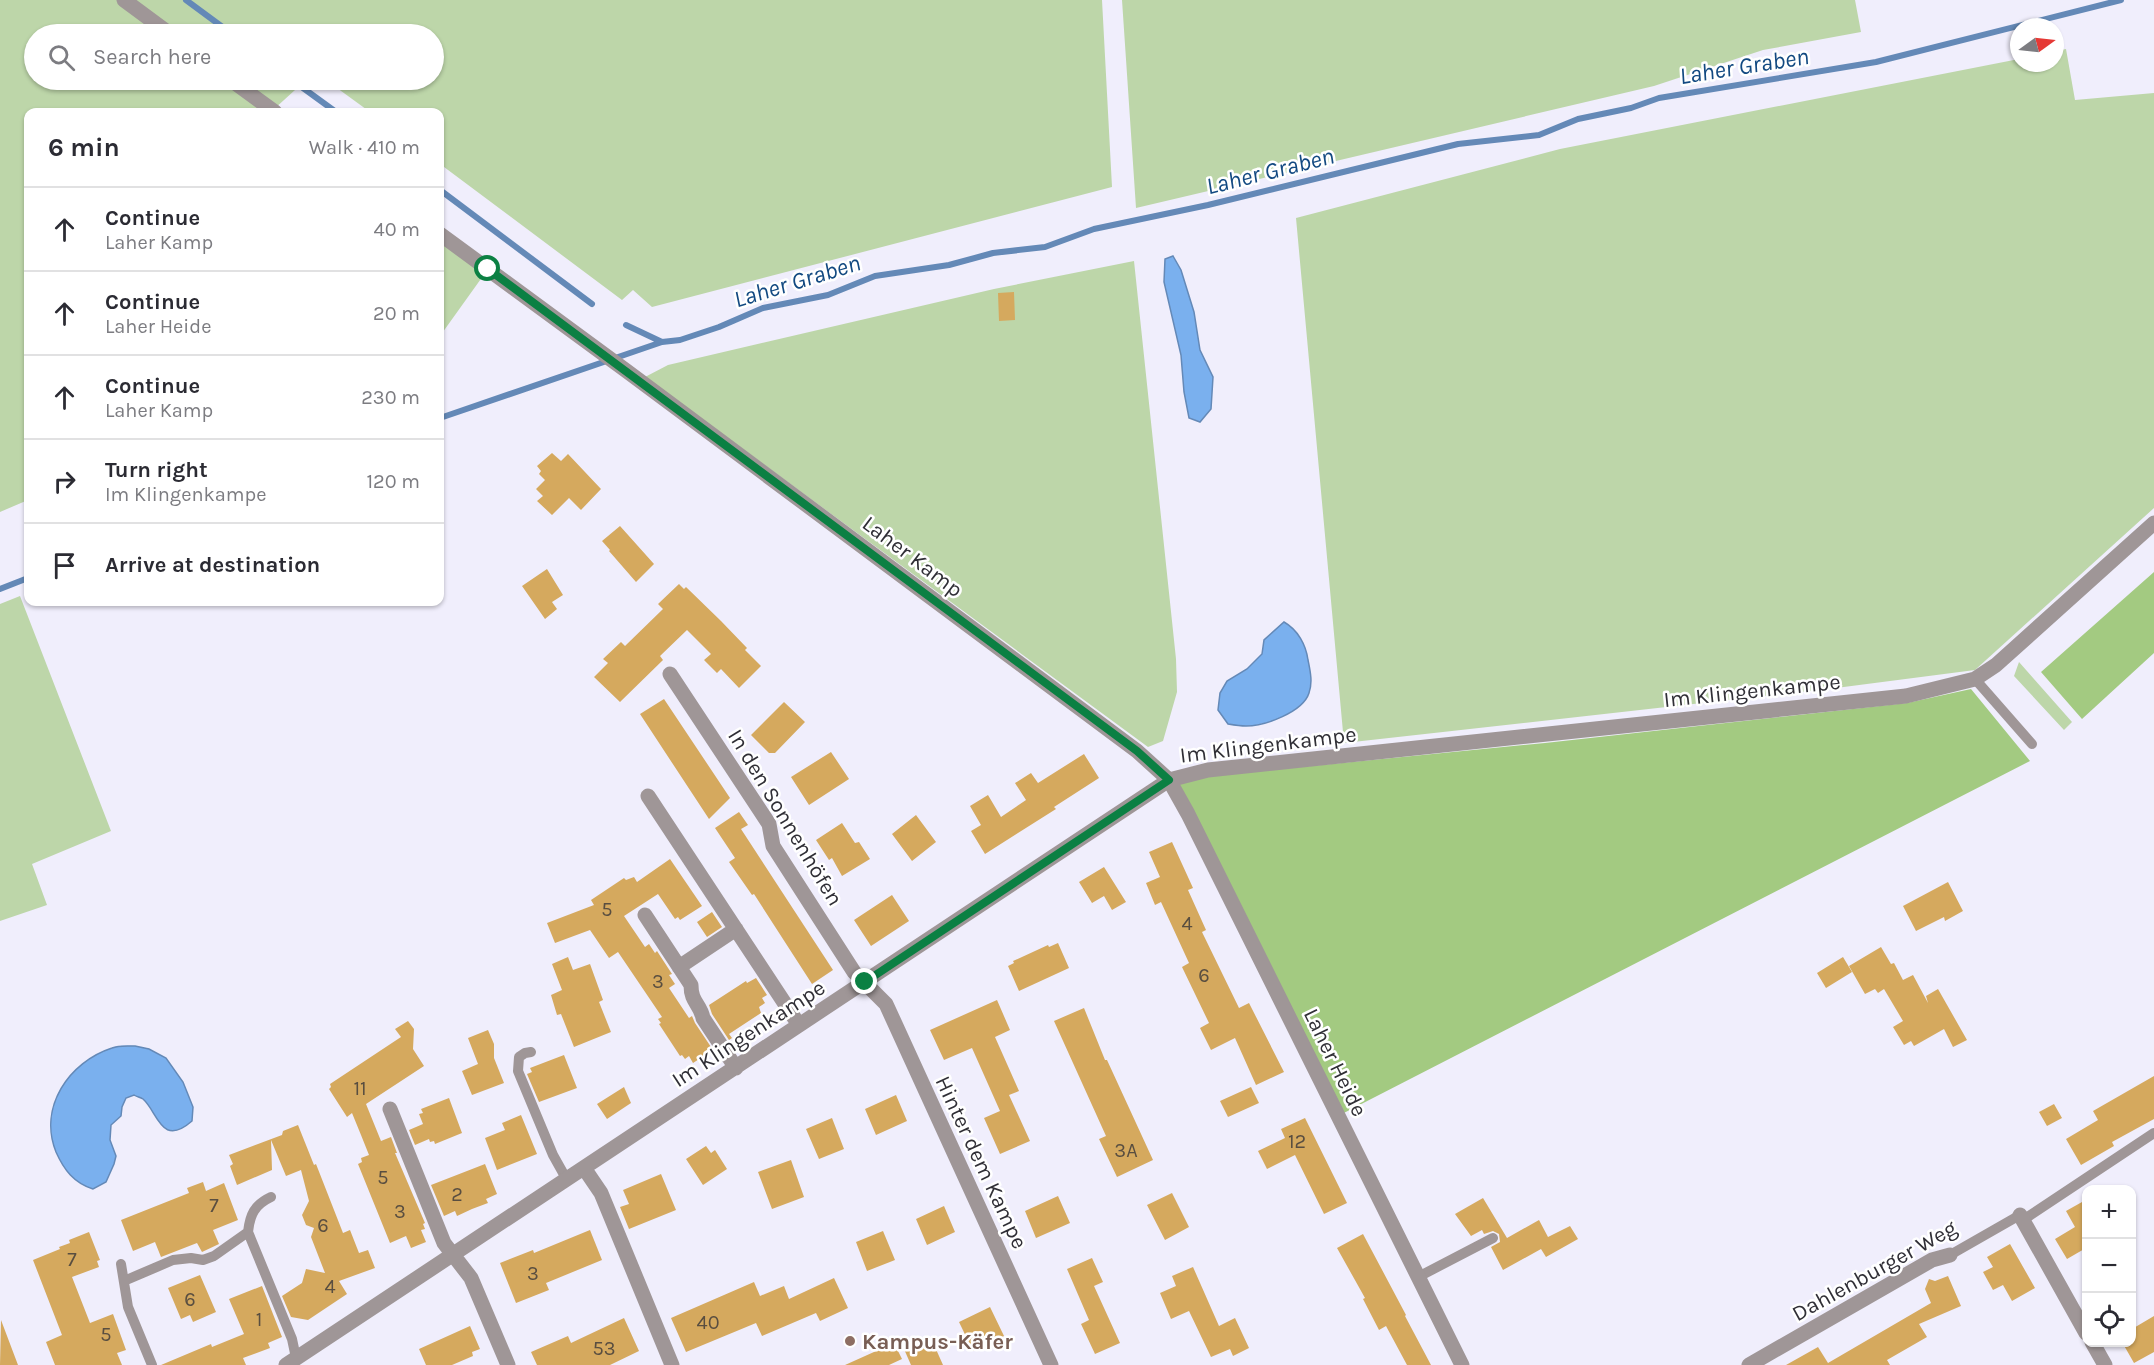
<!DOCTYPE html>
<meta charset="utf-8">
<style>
body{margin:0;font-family:Karla,sans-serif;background:#f2f2f3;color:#2b2b33}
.controls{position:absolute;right:18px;bottom:18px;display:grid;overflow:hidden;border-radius:12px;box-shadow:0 2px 4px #0004}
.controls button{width:54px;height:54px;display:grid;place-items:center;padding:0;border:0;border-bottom:2px solid #e1e1e2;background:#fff;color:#2b2b33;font:30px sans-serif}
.compass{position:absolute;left:2010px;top:18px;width:54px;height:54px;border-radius:50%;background:#fff;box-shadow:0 2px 4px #0004;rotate:75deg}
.stop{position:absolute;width:18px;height:18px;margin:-14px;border:4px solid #0b8043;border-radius:50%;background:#fff}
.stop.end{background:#0b8043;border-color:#fff;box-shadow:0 2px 6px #0008}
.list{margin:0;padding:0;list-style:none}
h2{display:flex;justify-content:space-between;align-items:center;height:78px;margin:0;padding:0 24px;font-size:26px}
h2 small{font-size:20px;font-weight:400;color:#7c7c81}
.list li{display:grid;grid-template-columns:39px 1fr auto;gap:18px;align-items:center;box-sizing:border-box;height:84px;padding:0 24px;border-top:2px solid #e1e1e2}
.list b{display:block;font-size:22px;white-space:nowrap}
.list p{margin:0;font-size:20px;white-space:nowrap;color:#7c7c81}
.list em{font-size:20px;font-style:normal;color:#7c7c81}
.icon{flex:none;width:33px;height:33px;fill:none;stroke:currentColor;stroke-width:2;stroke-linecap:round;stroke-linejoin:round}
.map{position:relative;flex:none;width:2154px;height:1365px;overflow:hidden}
.search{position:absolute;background:#fff;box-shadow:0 2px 4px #0004;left:24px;top:24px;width:420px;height:66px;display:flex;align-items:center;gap:15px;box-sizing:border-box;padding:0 21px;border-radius:33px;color:#7c7c81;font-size:22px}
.panel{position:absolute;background:#fff;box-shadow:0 2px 4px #0004;left:24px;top:108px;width:420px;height:498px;border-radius:12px}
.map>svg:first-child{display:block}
.green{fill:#bdd6a9}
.forest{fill:#a3ca81}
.water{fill:#7ab0ee;stroke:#6489b7;stroke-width:1.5}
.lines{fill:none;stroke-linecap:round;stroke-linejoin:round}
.stream{stroke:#6489b7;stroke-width:6}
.building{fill:#d5a95e}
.service{stroke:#9f9697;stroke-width:10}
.minor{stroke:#9f9697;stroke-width:15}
.route{stroke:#0b8043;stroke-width:8}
.education-dot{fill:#8d6e63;stroke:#fff;stroke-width:2}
.labels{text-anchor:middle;stroke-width:5;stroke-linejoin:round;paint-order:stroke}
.number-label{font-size:20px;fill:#594e40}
.street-label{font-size:22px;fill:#302f36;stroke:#fff}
.education-label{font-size:22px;font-weight:bold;fill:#785e54;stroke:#fff;text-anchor:start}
.water-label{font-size:24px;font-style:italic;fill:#124981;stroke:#fff}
</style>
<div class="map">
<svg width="2154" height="1365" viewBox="0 0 2154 1365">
<rect width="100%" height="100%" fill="#f0eefc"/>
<path class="green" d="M 0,0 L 1102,0 L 1112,187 L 652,307 L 633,290 L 622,300 L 440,164 L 440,112 L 370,112 L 326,80 L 434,80 L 434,34 L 34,34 L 34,80 L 306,80 L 273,110 L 275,112 L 28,112 L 28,500 L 0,512 Z
M 1122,0 L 1855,0 L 1861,32 L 1763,50 L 1654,86 L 1136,208 Z
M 2066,49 L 2075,100 L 2154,93 L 2154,508 L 1975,670 L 1836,688 L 1344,743 L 1296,218 L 1560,149 L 2019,59 L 2019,63 L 2055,63 L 2055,51 Z
M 440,234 L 488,269 L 440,336 Z
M 1134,261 L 1176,659 L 1177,692 L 1163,741 L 1148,747 L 645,377 L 668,365 L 994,289 Z
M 20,596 L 111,831 L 32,864 L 47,905 L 0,921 L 0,604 Z
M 2019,662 L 2072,722 L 2064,730 L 2014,676 Z"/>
<path class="forest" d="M 2154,572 L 2154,653 L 2082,719 L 2041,672 Z
M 1971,689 L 2030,761 L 1338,1116 L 1169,780 L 1545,743 L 1907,703 Z"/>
<path class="water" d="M 1173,256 L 1181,270 L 1194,312 L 1200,350 L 1213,377 L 1211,409 L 1200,422 L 1189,418 L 1184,392 L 1181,355 L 1164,282 L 1165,259 Z
M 1284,622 C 1298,630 1306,645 1308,660 C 1310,670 1313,682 1309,693 C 1303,712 1265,726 1246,726 C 1240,726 1234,725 1228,724 L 1218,710 L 1220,693 L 1227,681 L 1247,669 L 1262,654 L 1264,640 Z
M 135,1046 L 149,1049 L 166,1058 L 183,1082 L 193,1107 L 192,1121 C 161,1148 158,1112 143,1099 C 140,1097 137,1097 134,1095 L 126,1098 L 122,1107 L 121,1116 L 111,1125 L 110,1140 L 116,1156 L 114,1164 L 106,1182 L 93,1189 C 74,1183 64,1170 56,1152 C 38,1107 69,1062 112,1048 C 119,1045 127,1046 135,1046 Z"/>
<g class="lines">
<path class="stream" d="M 186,0 L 232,34
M 292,80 L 336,112
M 440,190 L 592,304
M 626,325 L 662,342
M 440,418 L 662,342 L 680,340 L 719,327 L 763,308 L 828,295 L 875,276 L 949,265 L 993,253 L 1045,247 L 1094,229 L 1208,205 L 1458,144 L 1539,135 L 1578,119 L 1631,108 L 1659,98 L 1876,62 L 2121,0
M 0,589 L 28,578"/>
</g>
<path class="building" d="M 1014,292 L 1015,320 L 999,321 L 998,293 Z
M 552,453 L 561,461 L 568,454 L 601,489 L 581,510 L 569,498 L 552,515 L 537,501 L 543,496 L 536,489 L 545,480 L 539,474 L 541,471 L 537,466 Z
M 620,526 L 654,564 L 636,582 L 609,551 L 610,550 L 602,541 Z
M 547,569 L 563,595 L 552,602 L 557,609 L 545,619 L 522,586 Z
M 679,584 L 684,589 L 686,587 L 721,621 L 747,648 L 745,650 L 761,666 L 739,688 L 721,669 L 717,673 L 704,660 L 711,654 L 687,630 L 660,656 L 663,660 L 620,702 L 594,677 L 608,663 L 603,659 L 621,642 L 625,646 L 663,609 L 658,604 Z
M 664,699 L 730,798 L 709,819 L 640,714 Z
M 784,702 L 805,722 L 775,753 L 769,753 L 751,735 Z
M 831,752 L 849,779 L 809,805 L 791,777 Z
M 1084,754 L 1099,778 L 1054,807 L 1056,809 L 985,854 L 971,831 L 981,825 L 970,806 L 988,795 L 1001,817 L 1026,800 L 1015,783 L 1031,773 L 1038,783 Z
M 739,812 L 748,825 L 741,829 L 833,970 L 812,984 L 754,894 L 752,895 L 729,862 L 735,858 L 715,828 Z
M 916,815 L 936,842 L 912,861 L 892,834 Z
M 842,823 L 855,843 L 859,842 L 870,859 L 842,876 L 832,858 L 829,860 L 816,840 Z
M 1172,842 L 1193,888 L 1188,890 L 1206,930 L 1202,932 L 1239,1008 L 1249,1003 L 1284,1072 L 1256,1085 L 1235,1038 L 1211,1050 L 1200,1028 L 1209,1023 L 1182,967 L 1189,963 L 1161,902 L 1155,905 L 1146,883 L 1160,877 L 1149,852 Z
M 670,859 L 702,906 L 680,920 L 678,917 L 675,919 L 658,894 L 624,916 L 645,947 L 649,944 L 655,953 L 657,951 L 672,974 L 669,975 L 675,984 L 669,988 L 689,1018 L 692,1016 L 695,1023 L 713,1050 L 693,1063 L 689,1056 L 685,1059 L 682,1055 L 680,1056 L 659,1024 L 661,1023 L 658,1019 L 662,1017 L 618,952 L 609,958 L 590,930 L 555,943 L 547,923 L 594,905 L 591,900 L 624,878 L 626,880 L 634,877 L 637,882 Z
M 1104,867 L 1126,902 L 1112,910 L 1104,896 L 1092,903 L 1079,882 Z
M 1948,882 L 1963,911 L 1945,921 L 1944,917 L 1916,931 L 1903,906 Z
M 892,895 L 909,921 L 871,946 L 854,920 Z
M 712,912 L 722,927 L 707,937 L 697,922 Z
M 1058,943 L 1069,968 L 1019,991 L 1008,966 L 1014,963 L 1013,961 L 1048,945 L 1049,947 Z
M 1881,947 L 1891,964 L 1894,963 L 1903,980 L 1913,975 L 1928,1003 L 1926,996 L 1938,989 L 1967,1040 L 1953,1047 L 1944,1029 L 1914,1046 L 1911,1041 L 1904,1045 L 1893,1027 L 1903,1021 L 1884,989 L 1878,993 L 1875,989 L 1865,994 L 1849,966 Z
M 568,957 L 573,970 L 590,964 L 603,1000 L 599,1002 L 611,1032 L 574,1047 L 561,1014 L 557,1015 L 551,995 L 562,990 L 552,964 Z
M 1843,957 L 1852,972 L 1826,988 L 1817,973 Z
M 756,978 L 767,995 L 762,998 L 765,1003 L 759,1007 L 761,1013 L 729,1034 L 732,1038 L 729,1040 L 712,1014 L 709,1005 L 746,981 L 747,983 Z
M 997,1000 L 1010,1030 L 995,1037 L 1019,1091 L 1009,1095 L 1030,1141 L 1000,1154 L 984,1118 L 1000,1111 L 972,1048 L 944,1060 L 930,1030 Z
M 1084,1008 L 1105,1060 L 1107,1060 L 1153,1160 L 1117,1177 L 1099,1139 L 1106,1136 L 1054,1021 Z
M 408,1021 L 414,1029 L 413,1049 L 424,1066 L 366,1104 L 381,1141 L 391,1137 L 397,1153 L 395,1153 L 425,1223 L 423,1224 L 425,1229 L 421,1230 L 426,1242 L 411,1248 L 406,1236 L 390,1243 L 358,1164 L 362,1162 L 361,1158 L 369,1155 L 361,1135 L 352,1113 L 347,1117 L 329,1089 L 331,1087 L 330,1084 L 401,1037 L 395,1029 Z
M 488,1030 L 494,1044 L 494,1058 L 504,1083 L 472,1095 L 462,1071 L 478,1064 L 468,1038 Z
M 564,1055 L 577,1088 L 539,1102 L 527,1074 L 532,1072 L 530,1068 Z
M 2154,1076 L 2154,1119 L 2112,1142 L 2114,1146 L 2081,1165 L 2066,1139 L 2098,1120 L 2093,1111 Z
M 624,1087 L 631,1103 L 607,1119 L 597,1104 Z
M 1251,1087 L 1259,1103 L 1228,1117 L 1220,1101 Z
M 896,1095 L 907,1121 L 876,1135 L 865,1109 Z
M 449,1098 L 462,1133 L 435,1144 L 434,1141 L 430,1142 L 429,1139 L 415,1145 L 409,1130 L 423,1124 L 419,1114 L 423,1113 L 421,1109 Z
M 2054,1104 L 2062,1118 L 2047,1126 L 2039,1112 Z
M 521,1115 L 537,1154 L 497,1170 L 485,1138 L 505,1130 L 502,1123 Z
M 832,1118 L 844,1149 L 819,1159 L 806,1129 Z
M 1305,1118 L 1347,1203 L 1324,1214 L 1295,1155 L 1267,1169 L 1258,1151 L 1285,1138 L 1281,1129 Z
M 298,1125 L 314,1165 L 316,1164 L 343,1233 L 350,1230 L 359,1253 L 368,1250 L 375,1268 L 339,1281 L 347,1294 L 308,1320 L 291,1317 L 282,1296 L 302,1283 L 306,1269 L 325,1273 L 311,1237 L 314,1228 L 306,1225 L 302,1215 L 309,1201 L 301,1170 L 286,1176 L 271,1140 L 272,1170 L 237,1185 L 230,1166 L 233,1164 L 229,1155 L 282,1135 L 283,1131 Z
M 706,1146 L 711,1153 L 715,1150 L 727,1169 L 703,1185 L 686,1159 Z
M 791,1160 L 804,1197 L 772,1209 L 758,1172 Z
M 485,1164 L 497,1194 L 486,1199 L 488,1203 L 472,1209 L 457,1216 L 455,1211 L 444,1216 L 431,1185 Z
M 661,1174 L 676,1210 L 629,1229 L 620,1207 L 629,1204 L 623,1190 Z
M 203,1182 L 206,1191 L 224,1183 L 238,1220 L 213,1230 L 219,1244 L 202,1252 L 197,1243 L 161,1257 L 155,1242 L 133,1251 L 121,1220 L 189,1193 L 187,1188 Z
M 1172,1193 L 1189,1227 L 1165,1240 L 1147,1205 Z
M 1058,1196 L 1070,1223 L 1036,1238 L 1025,1211 Z
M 1483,1198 L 1507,1238 L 1539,1220 L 1548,1237 L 1570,1226 L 1578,1239 L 1546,1257 L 1541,1249 L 1503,1270 L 1491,1247 L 1500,1242 L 1499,1234 L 1493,1231 L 1484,1234 L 1482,1230 L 1471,1236 L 1455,1214 Z
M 2082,1202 L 2086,1210 L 2086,1248 L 2067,1259 L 2055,1239 L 2075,1227 L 2066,1211 Z
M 944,1206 L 955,1232 L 927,1245 L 916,1219 Z
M 590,1230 L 602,1260 L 546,1283 L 549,1290 L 516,1303 L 500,1263 L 533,1250 L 534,1253 Z
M 883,1231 L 895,1260 L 867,1271 L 856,1242 Z
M 89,1232 L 100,1260 L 97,1261 L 99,1267 L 72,1277 L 90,1323 L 113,1314 L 126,1350 L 117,1353 L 122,1365 L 55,1365 L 46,1342 L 62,1335 L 33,1260 L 60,1249 L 59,1247 L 70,1243 L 69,1240 Z
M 1363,1234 L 1406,1315 L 1405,1316 L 1431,1365 L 1407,1365 L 1386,1326 L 1379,1330 L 1363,1299 L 1365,1298 L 1337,1248 Z
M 2010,1244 L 2035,1288 L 2012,1301 L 2003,1285 L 1993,1290 L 1983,1272 L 1993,1267 L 1987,1257 Z
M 1092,1258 L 1103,1282 L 1094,1286 L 1120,1343 L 1095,1354 L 1081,1324 L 1089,1320 L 1067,1269 Z
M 1193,1267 L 1219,1326 L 1235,1318 L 1249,1348 L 1233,1356 L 1230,1349 L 1211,1357 L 1189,1311 L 1171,1319 L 1160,1293 L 1176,1286 L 1172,1276 Z
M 200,1275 L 216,1312 L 193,1322 L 190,1315 L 181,1319 L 168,1288 Z
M 1948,1276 L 1961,1306 L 1919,1324 L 1927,1337 L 1887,1360 L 1890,1365 L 1786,1365 L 1818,1347 L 1828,1363 L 1931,1303 L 1925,1289 L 1929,1279 L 1935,1281 Z
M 834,1278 L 848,1308 L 820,1321 L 816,1313 L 762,1336 L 756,1323 L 686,1352 L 671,1318 L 754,1282 L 760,1296 L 784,1286 L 789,1299 Z
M 262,1286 L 282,1337 L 268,1343 L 270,1348 L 243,1358 L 246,1365 L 161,1365 L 211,1344 L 212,1347 L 244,1334 L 229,1299 Z
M 990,1307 L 1004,1336 L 973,1351 L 959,1322 Z
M 2154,1316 L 2154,1352 L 2134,1363 L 2122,1342 L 2132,1342 L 2132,1329 Z
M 624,1318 L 639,1351 L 610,1365 L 537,1365 L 531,1352 L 568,1336 L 571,1343 Z
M 1,1320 L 18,1365 L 0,1365 Z
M 470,1326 L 480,1349 L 472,1352 L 473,1356 L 452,1365 L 426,1365 L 419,1349 Z
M 931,1338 L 943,1365 L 911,1365 L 904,1349 Z
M 894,1343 L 902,1359 L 889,1365 L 845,1365 Z"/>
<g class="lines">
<path class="service" d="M 1975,679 L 2032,744
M 531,1052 L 525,1053 L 519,1057 L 518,1071 L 553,1155 L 567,1180
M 271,1197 C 254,1205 250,1215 248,1232 L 292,1339 L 296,1358
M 2023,1220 L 2154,1133
M 1950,1255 L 2020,1215
M 121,1264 L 128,1307 L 152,1365
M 1418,1277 L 1493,1238
M 124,1281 L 173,1260 L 191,1258 L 203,1260 L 214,1256 L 248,1232"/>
<path class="minor" d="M 124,0 L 170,34
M 231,80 L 275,112
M 440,234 L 628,372 L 1137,751 L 1169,780 L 1188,814 L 1462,1365
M 670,674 L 769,824 L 773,846 L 854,972 L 886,1004 L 1051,1365
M 648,796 L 799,1025
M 645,915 L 691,985 C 691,1003 700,1003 703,1018 L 736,1068
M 679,967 L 736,929
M 390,1109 L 444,1243 L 471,1278 L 508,1365
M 584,1168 L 601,1193 L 672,1365
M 2020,1215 L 2086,1333
M 2092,1342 L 2105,1365
M 286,1365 L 1169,780 L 1208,770 L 1906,696 L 1975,679 L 1996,665 L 2154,523
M 1749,1365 L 1932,1260 L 1950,1255"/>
</g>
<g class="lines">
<path class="route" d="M 488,269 L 1137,751 L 1169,780 L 865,982"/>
</g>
<circle class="education-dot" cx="850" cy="1341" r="6"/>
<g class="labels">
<g class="number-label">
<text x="607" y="916">5</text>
<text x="1187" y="930">4</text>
<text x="1204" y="982">6</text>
<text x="658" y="988">3</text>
<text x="360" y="1095">11</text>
<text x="1297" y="1148">12</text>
<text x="1126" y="1157">3A</text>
<text x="383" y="1184">5</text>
<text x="457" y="1201">2</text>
<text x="214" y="1212">7</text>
<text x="400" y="1218">3</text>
<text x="323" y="1232">6</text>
<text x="72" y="1266">7</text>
<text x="533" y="1280">3</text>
<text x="330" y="1293">4</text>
<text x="190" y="1306">6</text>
<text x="259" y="1326">1</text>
<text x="708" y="1329">40</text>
<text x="106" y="1341">5</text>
<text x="604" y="1355">53</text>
</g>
<g class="street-label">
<text transform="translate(913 556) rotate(37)" y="8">Laher Kamp</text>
<text transform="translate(1752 690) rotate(-6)" y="8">Im Klingenkampe</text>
<text transform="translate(1268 744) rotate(-7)" y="8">Im Klingenkampe</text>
<text transform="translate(786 817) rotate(59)" y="8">In den Sonnenhöfen</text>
<text transform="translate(748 1033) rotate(-33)" y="8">Im Klingenkampe</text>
<text transform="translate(1336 1062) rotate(64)" y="8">Laher Heide</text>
<text transform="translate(982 1162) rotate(65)" y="8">Hinter dem Kampe</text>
<text transform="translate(1874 1270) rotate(-29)" y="8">Dahlenburger Weg</text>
</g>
<g class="education-label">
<text x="862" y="1349">Kampus-Käfer</text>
</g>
<g class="water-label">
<text transform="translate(1744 66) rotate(-9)" y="8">Laher Graben</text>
<text transform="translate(1270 171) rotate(-14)" y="8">Laher Graben</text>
<text transform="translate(797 281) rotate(-17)" y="8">Laher Graben</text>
</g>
</g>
</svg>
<div class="controls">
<button>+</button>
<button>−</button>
<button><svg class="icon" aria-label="locate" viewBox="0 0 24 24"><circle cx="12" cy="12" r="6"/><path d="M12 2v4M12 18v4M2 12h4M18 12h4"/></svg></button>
</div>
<svg class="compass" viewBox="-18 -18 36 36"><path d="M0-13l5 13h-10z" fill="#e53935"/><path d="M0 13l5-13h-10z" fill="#7c7c81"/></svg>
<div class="stop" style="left:488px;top:269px"></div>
<div class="stop end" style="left:865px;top:982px"></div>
<div class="search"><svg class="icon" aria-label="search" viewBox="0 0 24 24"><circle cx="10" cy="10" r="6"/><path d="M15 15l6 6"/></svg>Search here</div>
<section class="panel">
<h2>6 min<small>Walk · 410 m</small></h2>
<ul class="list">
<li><svg class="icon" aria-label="ahead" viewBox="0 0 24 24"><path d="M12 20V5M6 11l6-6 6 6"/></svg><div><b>Continue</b><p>Laher Kamp</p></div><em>40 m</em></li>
<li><svg class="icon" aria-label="ahead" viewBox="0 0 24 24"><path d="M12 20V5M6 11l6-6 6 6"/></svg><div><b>Continue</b><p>Laher Heide</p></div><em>20 m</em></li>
<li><svg class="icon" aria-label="ahead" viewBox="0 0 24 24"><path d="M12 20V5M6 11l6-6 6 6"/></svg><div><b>Continue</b><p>Laher Kamp</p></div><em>230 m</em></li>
<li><svg class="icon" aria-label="right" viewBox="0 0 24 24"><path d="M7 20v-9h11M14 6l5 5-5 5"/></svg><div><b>Turn right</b><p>Im Klingenkampe</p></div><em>120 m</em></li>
<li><svg class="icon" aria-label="arrive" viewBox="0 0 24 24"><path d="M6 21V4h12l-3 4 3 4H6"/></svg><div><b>Arrive at destination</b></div></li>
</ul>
</section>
</div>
